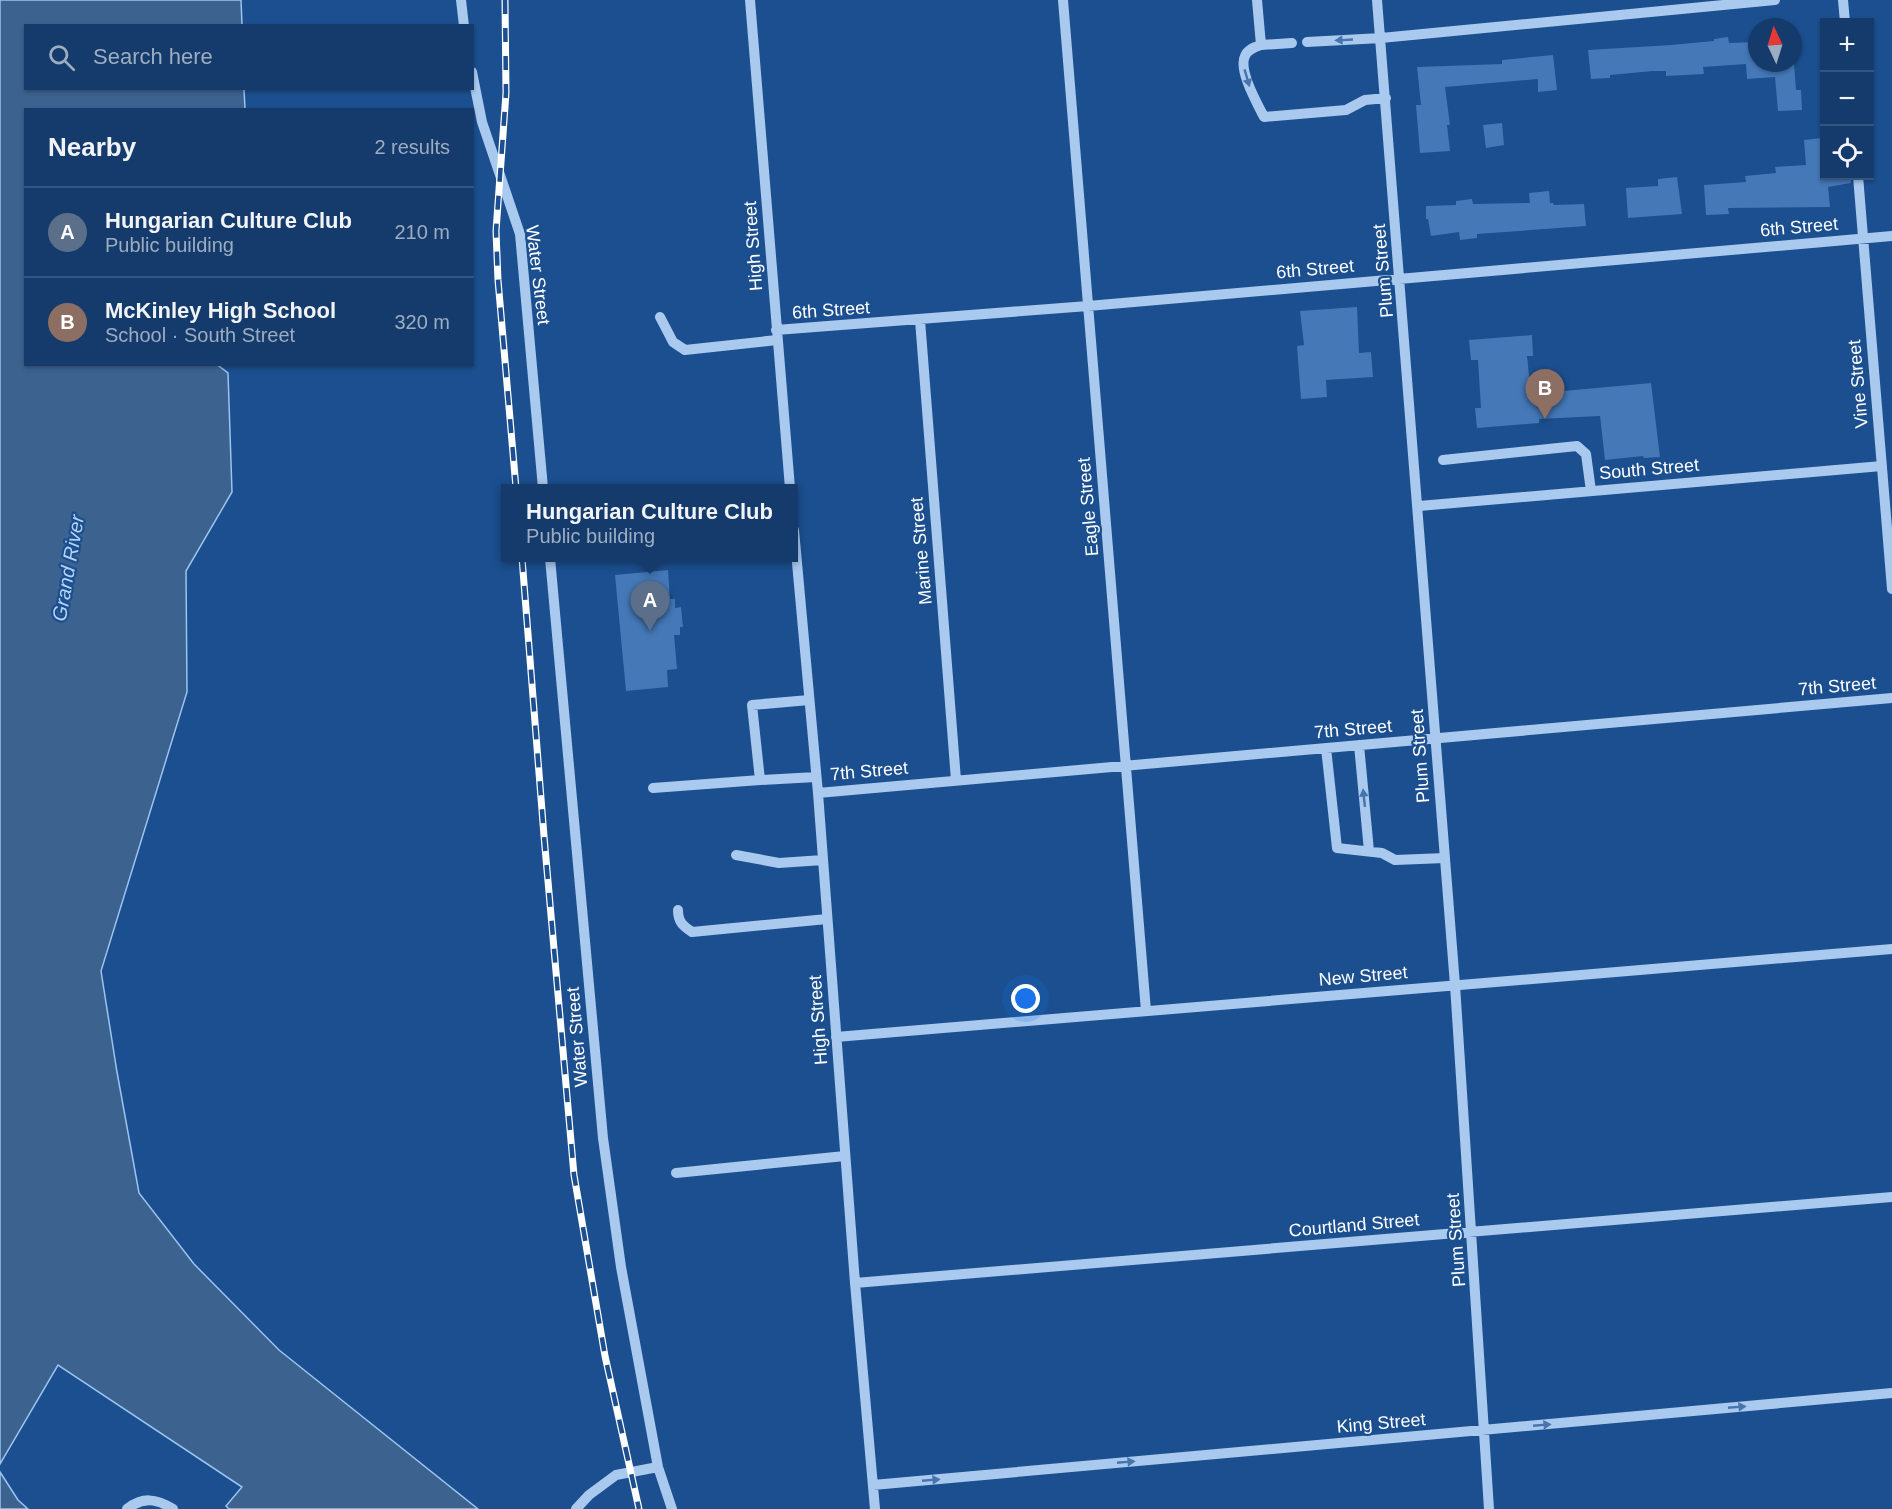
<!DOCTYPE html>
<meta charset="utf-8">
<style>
body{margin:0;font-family:Arial,sans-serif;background:#1d4271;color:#f1f3f6}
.controls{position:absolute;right:18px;top:18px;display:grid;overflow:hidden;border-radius:0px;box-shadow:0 2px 4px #0004}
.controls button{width:54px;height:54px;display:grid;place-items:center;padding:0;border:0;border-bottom:2px solid #33557e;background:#143b6b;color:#f1f3f6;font:30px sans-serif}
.compass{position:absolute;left:1748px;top:18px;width:54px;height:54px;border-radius:50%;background:#143b6b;box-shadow:0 2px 4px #0004;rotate:356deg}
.you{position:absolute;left:1026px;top:999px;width:21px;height:21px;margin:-15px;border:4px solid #fff;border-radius:50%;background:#1a73e8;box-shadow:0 0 0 9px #1a73e833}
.badge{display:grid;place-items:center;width:39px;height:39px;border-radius:50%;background:#ffd166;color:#fff;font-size:20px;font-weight:700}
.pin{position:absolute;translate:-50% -50px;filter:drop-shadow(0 2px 3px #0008)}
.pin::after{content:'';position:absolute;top:32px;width:21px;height:18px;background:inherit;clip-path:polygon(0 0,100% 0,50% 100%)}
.popup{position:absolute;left:501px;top:484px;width:297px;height:78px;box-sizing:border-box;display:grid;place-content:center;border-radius:0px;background:#143b6b;filter:drop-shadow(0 2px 4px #0005);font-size:20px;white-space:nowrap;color:#9dadc1}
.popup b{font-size:22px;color:#f1f3f6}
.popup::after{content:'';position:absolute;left:50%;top:100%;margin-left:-12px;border:12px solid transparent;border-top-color:#143b6b}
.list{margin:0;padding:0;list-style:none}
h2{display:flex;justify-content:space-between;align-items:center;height:78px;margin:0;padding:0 24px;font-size:26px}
h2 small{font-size:20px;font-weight:400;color:#9dadc1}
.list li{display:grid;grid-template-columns:39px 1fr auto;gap:18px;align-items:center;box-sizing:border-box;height:90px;padding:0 24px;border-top:2px solid #33557e}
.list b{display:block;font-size:22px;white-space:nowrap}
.list p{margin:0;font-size:20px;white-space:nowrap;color:#9dadc1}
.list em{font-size:20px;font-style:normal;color:#9dadc1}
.icon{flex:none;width:33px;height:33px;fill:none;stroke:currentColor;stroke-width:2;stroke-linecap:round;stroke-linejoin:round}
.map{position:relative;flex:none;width:1892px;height:1509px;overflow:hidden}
.search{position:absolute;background:#143b6b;box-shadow:0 2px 4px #0004;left:24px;top:24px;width:450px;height:66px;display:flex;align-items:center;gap:15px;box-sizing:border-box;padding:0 21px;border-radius:0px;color:#9dadc1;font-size:22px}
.panel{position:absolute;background:#143b6b;box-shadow:0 2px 4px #0004;left:24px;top:108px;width:450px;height:258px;border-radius:0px}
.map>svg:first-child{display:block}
.water{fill:#3c6290;stroke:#9cc4f0;stroke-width:1.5}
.building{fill:#4478b7}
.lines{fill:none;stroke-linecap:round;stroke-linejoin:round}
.minor{stroke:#a9c9ee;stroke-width:10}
.rail-casing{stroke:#fff;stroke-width:7}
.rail{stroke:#1b4f8f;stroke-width:4.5;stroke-dasharray:14;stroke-linecap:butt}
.oneway{fill:#4674ac}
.labels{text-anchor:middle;stroke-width:4.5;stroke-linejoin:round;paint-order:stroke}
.street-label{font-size:18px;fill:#fff;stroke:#1b4f8f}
.water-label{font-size:20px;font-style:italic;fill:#b5d3f5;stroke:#1b4f8f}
</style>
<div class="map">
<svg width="1892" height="1509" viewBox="0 0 1892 1509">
<rect width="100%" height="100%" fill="#1b4f8f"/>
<path class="water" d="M 0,0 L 241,0 L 242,25 L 26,26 L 26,88 L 244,89 L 245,109 L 26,110 L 26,364 L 216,364 L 228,373 L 232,492 L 186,571 L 187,692 L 101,971 L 117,1072 L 139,1193 L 194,1264 L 279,1350 L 478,1509 L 229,1509 L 226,1506 L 242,1487 L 58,1365 L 0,1464 Z
M 0,1472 L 18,1500 L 28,1509 L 0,1509 Z"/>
<path class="building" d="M 1728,37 L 1729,43 L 1757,42 L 1757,63 L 1794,63 L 1796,90 L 1801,90 L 1802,110 L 1778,111 L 1775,77 L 1747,79 L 1746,64 L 1703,67 L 1704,74 L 1666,76 L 1666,71 L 1653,71 L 1610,75 L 1610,78 L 1591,79 L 1588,50 L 1671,45 L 1714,41 L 1714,39 Z
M 1553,55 L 1557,90 L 1538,92 L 1538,79 L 1445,87 L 1450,125 L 1447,125 L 1450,151 L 1420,153 L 1416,105 L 1421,105 L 1417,67 L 1502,64 L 1502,60 Z
M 1502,123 L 1504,145 L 1486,148 L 1483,125 Z
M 1822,138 L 1824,176 L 1851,176 L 1851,183 L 1828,187 L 1830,207 L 1728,208 L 1729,214 L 1706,215 L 1704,185 L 1746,182 L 1745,176 L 1776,173 L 1775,167 L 1806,165 L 1804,140 Z
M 1677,177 L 1682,214 L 1628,218 L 1626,188 L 1658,186 L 1658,179 Z
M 1549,191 L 1550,203 L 1553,203 L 1554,205 L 1584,204 L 1586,226 L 1477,234 L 1477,238 L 1460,240 L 1459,232 L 1431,236 L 1428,219 L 1426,219 L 1426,206 L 1456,205 L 1456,201 L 1472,199 L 1473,204 L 1530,203 L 1529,193 Z
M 1357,307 L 1359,353 L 1371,352 L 1373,377 L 1326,380 L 1327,397 L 1301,399 L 1297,346 L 1304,345 L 1300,311 Z
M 1532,335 L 1533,356 L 1527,356 L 1531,394 L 1651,383 L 1660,457 L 1644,458 L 1643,456 L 1605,460 L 1600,416 L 1539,419 L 1539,423 L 1477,428 L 1475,408 L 1481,408 L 1478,360 L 1471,360 L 1469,340 Z
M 668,570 L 670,599 L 675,599 L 675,608 L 681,607 L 683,627 L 680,627 L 680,635 L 674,635 L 677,669 L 667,670 L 668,687 L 626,691 L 615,575 Z"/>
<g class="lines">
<path class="minor" d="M 461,0 L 464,26
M 750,0 L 790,488
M 1063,0 L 1146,1011
M 1257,0 L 1261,45 L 1292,43
M 1377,0 L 1455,985 L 1489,1509
M 1843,0 L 1845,22
M 1307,42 L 1381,38 L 1775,0
M 1261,45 C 1255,47 1248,49 1245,56 C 1238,70 1257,103 1264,117 L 1346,110 L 1365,100 L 1386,98
M 472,72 L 482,122 L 520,234 L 543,488
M 1858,176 L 1892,589
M 660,317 L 673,342 L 685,350 L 777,340
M 920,320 L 956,780
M 776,330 L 1088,306 L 1892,236
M 1443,460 L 1577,446 L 1586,454 L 1591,491
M 1419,506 L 1882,466
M 794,530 L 818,793 L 855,1283 L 875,1509
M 550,558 L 603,1138 L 621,1267 L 658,1467 L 672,1509
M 809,700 L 752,705 L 760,780 L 816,777
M 1359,745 L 1369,851
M 1326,748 L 1337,848 L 1382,853 L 1395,860 L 1445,858
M 653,788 L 760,780
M 818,793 L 1892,698
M 736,855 L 779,863 L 823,860
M 678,910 C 678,922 683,926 692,932 L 827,919
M 836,1037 L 1892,949
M 676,1173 L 845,1156
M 855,1283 L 1892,1197
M 873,1485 L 1892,1393
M 127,1509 C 142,1497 156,1498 173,1509
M 576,1509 L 589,1495 L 616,1475 L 658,1467"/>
<g class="rail-casing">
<path id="rail" d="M 505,0 L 506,93 L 496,231 L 498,280 L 516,488
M 522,558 L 544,836 L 574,1175 L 605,1356 L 639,1509"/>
</g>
<use href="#rail" class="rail"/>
</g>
<defs><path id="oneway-solid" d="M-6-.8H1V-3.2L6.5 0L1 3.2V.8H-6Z" transform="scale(1.5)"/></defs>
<g class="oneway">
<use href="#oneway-solid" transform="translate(1344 40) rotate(177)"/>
<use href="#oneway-solid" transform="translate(1247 78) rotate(74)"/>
<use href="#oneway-solid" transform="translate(1364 798) rotate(-96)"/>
<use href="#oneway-solid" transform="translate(1737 1407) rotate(-5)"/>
<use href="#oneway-solid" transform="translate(1542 1425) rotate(-5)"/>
<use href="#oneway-solid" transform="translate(1126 1462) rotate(-5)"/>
<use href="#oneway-solid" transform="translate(931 1480) rotate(-5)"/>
</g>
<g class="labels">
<g class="street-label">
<text transform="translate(1799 227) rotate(-5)" y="6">6th Street</text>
<text transform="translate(753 246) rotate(-94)" y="6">High Street</text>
<text transform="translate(1315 269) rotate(-5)" y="6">6th Street</text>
<text transform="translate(1383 271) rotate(-95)" y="6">Plum Street</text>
<text transform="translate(538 275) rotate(83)" y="6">Water Street</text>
<text transform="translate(831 310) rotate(-4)" y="6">6th Street</text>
<text transform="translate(1858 384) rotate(-95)" y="6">Vine Street</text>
<text transform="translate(1649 469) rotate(-5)" y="6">South Street</text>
<text transform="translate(1088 507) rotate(-95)" y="6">Eagle Street</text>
<text transform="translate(921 551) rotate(-95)" y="6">Marine Street</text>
<text transform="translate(1837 686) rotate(-5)" y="6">7th Street</text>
<text transform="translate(1353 729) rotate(-5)" y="6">7th Street</text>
<text transform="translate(1420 756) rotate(-94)" y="6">Plum Street</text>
<text transform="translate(869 771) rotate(-5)" y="6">7th Street</text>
<text transform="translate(1363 976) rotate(-5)" y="6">New Street</text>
<text transform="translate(818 1020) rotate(-94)" y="6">High Street</text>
<text transform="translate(577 1037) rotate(-95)" y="6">Water Street</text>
<text transform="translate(1354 1225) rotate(-5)" y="6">Courtland Street</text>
<text transform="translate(1456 1240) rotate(-94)" y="6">Plum Street</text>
<text transform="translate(1381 1423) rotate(-5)" y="6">King Street</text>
</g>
<g class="water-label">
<text transform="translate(68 568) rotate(-80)" y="7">Grand River</text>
</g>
</g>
</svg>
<div class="controls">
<button>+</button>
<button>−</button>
<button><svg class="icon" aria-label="locate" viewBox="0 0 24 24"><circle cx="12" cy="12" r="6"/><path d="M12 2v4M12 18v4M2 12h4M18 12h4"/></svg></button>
</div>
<svg class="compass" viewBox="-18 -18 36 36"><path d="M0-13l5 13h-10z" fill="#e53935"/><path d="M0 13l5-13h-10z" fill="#9dadc1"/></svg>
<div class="you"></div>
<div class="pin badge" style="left:650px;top:631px;background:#5c6f8a">A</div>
<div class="popup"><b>Hungarian Culture Club</b>Public building</div>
<div class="pin badge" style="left:1545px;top:419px;background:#8d6e63">B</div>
<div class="search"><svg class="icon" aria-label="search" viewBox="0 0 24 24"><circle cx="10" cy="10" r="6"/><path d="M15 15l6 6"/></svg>Search here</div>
<section class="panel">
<h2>Nearby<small>2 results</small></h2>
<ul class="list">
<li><span class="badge" style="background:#5c6f8a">A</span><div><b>Hungarian Culture Club</b><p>Public building</p></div><em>210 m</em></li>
<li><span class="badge" style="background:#8d6e63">B</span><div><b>McKinley High School</b><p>School · South Street</p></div><em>320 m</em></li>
</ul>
</section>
</div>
